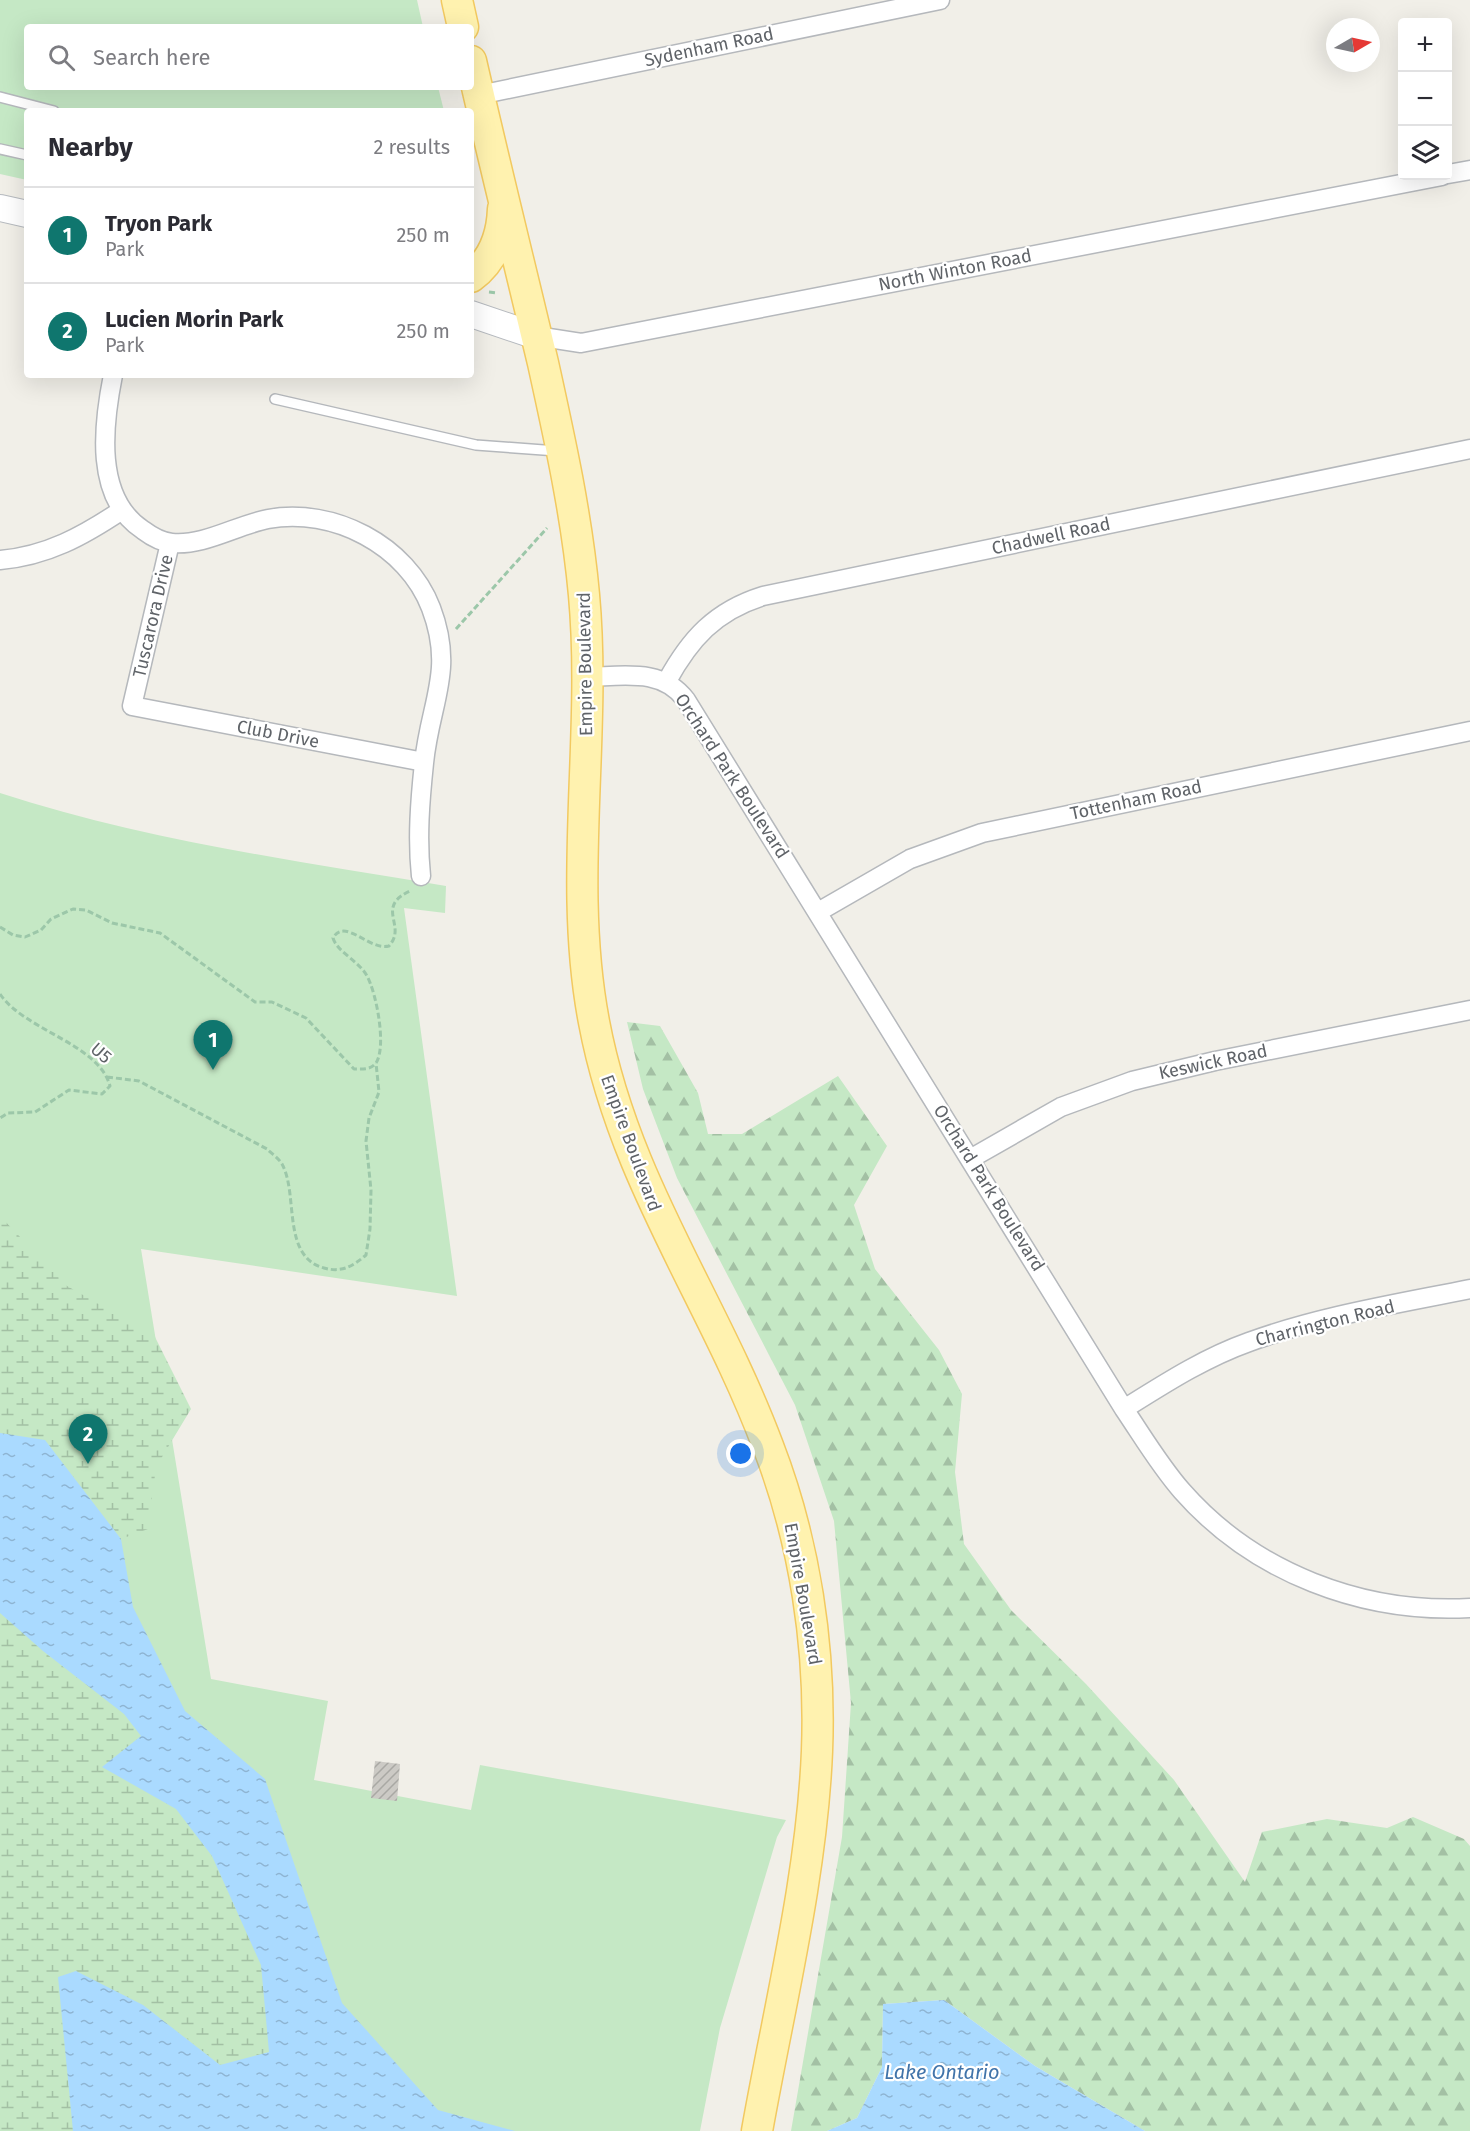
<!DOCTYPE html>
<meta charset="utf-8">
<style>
body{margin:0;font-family:"Fira Sans",sans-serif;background:#f7f7f7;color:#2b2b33}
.controls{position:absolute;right:18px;top:18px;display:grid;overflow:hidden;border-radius:6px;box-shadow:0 6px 24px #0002}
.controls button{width:54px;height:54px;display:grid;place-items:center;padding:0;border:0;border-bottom:2px solid #e1e1e2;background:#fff;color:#2b2b33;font:30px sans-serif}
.compass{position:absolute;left:1326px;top:18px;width:54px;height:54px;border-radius:50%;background:#fff;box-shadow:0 6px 24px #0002;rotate:81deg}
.you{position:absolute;left:741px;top:1454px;width:21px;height:21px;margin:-15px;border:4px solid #fff;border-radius:50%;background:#1a73e8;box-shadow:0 0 0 9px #1a73e833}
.badge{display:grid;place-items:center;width:39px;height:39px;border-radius:50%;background:#0f766e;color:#fff;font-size:20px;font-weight:700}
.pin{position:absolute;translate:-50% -50px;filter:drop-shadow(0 2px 3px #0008)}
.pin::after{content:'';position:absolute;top:32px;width:21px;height:18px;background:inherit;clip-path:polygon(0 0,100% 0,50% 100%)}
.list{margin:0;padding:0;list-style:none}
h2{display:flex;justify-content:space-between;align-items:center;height:78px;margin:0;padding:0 24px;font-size:26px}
h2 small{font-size:20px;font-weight:400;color:#7c7c81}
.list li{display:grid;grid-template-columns:39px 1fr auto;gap:18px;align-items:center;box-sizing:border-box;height:96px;padding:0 24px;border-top:2px solid #e1e1e2}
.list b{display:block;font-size:22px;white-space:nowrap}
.list p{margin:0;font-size:20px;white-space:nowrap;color:#7c7c81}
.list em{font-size:20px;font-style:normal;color:#7c7c81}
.icon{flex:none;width:33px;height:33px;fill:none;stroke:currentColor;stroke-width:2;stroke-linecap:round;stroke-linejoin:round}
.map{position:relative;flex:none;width:1470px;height:2131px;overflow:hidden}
.search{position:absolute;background:#fff;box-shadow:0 6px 24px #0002;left:24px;top:24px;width:450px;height:66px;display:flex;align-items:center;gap:15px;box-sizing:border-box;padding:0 21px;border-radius:6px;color:#7c7c81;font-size:22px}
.panel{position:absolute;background:#fff;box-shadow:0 6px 24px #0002;left:24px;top:108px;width:450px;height:270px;border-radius:6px}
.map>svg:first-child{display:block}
.green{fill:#c5e8c5}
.forest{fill:url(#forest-firs)}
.wetland{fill:url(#wetland-marsh)}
.water{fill:url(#water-ripples)}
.building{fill:url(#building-hatch)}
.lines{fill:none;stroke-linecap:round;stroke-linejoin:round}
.service-casing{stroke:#b5b8bc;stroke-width:12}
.minor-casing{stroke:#b5b8bc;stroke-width:21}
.secondary-casing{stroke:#b6babf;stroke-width:28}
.primary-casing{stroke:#f2c960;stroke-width:33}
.path{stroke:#9cc7a9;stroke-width:3;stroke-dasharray:6 3;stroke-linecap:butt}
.service{stroke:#fff;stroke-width:9}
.minor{stroke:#fff;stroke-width:18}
.secondary{stroke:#fff;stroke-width:26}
.primary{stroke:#fff2af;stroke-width:30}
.labels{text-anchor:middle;stroke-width:4.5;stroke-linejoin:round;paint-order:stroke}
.street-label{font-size:18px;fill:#5f6368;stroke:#fff}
.water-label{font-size:20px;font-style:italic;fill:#4174aa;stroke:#fff}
</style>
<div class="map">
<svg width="1470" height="2131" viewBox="0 0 1470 2131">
<defs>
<pattern id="forest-firs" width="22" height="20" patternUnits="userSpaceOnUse" patternTransform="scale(1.5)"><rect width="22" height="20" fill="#c5e8c5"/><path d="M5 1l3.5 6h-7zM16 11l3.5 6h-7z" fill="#a3c0a4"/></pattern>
<pattern id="wetland-marsh" width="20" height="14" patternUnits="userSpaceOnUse" patternTransform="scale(1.5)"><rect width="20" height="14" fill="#c5e8c5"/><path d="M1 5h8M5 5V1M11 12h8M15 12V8" fill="none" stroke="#a3c0a4"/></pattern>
<pattern id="water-ripples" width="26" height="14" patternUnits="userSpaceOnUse" patternTransform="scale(1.5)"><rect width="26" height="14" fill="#aadaff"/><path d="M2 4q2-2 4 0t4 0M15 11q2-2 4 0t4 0" fill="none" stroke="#8eb4d2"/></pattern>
<pattern id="building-hatch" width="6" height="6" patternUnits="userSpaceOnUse" patternTransform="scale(1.5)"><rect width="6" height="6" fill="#cccac5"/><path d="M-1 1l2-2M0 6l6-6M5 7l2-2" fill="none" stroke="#a9a8a4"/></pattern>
</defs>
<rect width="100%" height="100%" fill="#f1efe8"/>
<path class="green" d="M 0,0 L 417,0 L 423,27 L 27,27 L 27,87 L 438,87 L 444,111 L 27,111 L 27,180 L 0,174 Z
M 0,793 C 144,840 297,861 446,886 L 445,913 L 404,908 L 457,1296 L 141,1249 L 211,1679 L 328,1701 L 314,1780 L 471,1810 L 480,1765 L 786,1820 L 777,1837 L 720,2028 L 700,2131 L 0,2131 Z"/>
<path class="forest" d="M 627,1022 L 660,1026 L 698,1093 L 708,1134 L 742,1134 L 838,1076 L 887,1146 L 854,1205 L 875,1269 L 939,1350 L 962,1394 L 955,1472 L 964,1544 L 1011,1610 L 1086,1684 L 1174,1780 L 1245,1882 L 1262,1832 L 1327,1819 L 1387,1828 L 1413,1817 L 1464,1839 L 1470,1846 L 1470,2131 L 1145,2131 L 1035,2066 L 944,2000 L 883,2004 L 882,2067 L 857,2118 L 827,2131 L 791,2131 L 842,1837 L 851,1703 L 834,1521 L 795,1405 L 677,1178 L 643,1089 Z"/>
<path class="wetland" d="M 0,1216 L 67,1286 L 154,1335 L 191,1409 L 156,1467 L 148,1529 L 121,1539 L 45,1440 L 0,1433 Z
M 0,1613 L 43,1651 L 124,1714 L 141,1736 L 102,1767 L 177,1809 L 212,1856 L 261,1965 L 269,2052 L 220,2065 L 143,2004 L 58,1977 L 73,2131 L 0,2131 Z"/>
<path class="water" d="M 0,1433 L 45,1440 L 121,1539 L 133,1607 L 185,1711 L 265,1779 L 342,2003 L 438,2110 L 515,2131 L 73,2131 L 58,1977 L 76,1971 L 143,2005 L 220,2065 L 269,2052 L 261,1965 L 212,1856 L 176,1809 L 102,1767 L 141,1736 L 124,1714 L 43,1651 L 0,1613 Z
M 944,2000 L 1035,2066 L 1145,2131 L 827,2131 L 857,2118 L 882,2067 L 883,2004 Z"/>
<path class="building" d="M 375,1761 L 400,1764 L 397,1801 L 371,1798 Z"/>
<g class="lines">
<g class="service-casing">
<path id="service" d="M 0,97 L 54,111
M 0,149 L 27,155
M 275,399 L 476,445 L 557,451"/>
</g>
<g class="minor-casing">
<path id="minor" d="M 479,95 L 940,0
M 1448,174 L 1470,170
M 536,336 L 581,343 L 1442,176
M 113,375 C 103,425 94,498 143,530 C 151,536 161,542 172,543 C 204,546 237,525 268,519 C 333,507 407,545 431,608 C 455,671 430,702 424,763 C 420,801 417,838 421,876
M 170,543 L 132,706 L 424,762
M 0,560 C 47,556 83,536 122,510
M 588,677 C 624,676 662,668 686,700 L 1124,1409 C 1143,1437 1160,1466 1182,1491 C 1254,1573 1363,1614 1470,1608
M 667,681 C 690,639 715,611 763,596 L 1470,449
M 818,912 L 910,859 L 982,833 L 1470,731
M 970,1159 L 1061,1107 L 1132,1081 L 1215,1061 L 1470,1010
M 1124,1409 C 1164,1384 1204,1358 1249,1342 C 1320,1316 1396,1304 1470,1289"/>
</g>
<g class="secondary-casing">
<path id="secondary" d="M 0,208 L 27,214
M 471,314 L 536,336"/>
</g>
<g class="primary-casing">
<path id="primary" d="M 457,0 L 463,27
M 471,61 C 494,162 519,262 543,363 C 560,440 577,517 584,595 C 597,737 567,881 594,1022 C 624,1182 713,1299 768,1446 C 805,1542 821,1648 817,1751 C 812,1876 779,2007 757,2131
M 471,277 C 494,260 502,235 503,209"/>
</g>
<path class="path" d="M 489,292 L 497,293
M 456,629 L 547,528
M 0,927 L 13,935 L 25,937 L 41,930 L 51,919 L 73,909 L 86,910 L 112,923 L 160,933 L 255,1002 L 272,1002 L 306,1018 L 354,1069 C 362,1069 371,1070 376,1063 C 387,1046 376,992 367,976 C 359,961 337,952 333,938 C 345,917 369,951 389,946 C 408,925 373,907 412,890
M 0,994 C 24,1030 99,1044 110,1086 L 102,1094 L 69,1090 L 35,1112 L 8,1113 L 0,1118
M 107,1077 L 139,1081 L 267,1149 C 272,1154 280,1159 283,1166 C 298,1196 282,1257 324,1268 C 342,1273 353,1266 366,1255 L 370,1229 L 371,1190 L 366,1141 L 369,1118 L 379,1092 L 376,1063"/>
<use href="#service" class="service"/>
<use href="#minor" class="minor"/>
<use href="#secondary" class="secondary"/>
<use href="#primary" class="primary"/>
</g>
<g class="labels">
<g class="street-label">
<text transform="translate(709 47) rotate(-12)" y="6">Sydenham Road</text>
<text transform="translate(955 270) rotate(-11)" y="6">North Winton Road</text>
<text transform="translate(1051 536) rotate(-12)" y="6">Chadwell Road</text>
<text transform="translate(153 616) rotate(-77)" y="6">Tuscarora Drive</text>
<text transform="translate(585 664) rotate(-91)" y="6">Empire Boulevard</text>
<text transform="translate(278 734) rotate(11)" y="6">Club Drive</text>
<text transform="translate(732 776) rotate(57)" y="6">Orchard Park Boulevard</text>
<text transform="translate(1136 800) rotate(-12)" y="6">Tottenham Road</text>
<text transform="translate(101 1053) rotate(41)" y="6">U5</text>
<text transform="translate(1213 1062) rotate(-12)" y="6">Keswick Road</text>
<text transform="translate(631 1143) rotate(70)" y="6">Empire Boulevard</text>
<text transform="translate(989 1188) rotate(58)" y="6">Orchard Park Boulevard</text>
<text transform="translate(1325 1323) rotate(-14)" y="6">Charrington Road</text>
<text transform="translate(803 1594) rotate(80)" y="6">Empire Boulevard</text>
</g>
<g class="water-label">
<text x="942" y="2079">Lake Ontario</text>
</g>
</g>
</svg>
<div class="controls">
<button>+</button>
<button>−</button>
<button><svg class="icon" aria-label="layers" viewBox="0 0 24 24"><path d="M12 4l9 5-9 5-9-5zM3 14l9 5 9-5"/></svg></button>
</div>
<svg class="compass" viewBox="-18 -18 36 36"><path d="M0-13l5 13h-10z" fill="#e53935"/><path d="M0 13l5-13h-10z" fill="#7c7c81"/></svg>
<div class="you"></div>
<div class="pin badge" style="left:213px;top:1070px">1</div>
<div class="pin badge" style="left:88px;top:1464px">2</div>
<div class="search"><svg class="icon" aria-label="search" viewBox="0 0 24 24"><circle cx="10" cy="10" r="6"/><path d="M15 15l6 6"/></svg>Search here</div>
<section class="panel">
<h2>Nearby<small>2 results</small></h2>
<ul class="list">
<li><span class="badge">1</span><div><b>Tryon Park</b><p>Park</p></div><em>250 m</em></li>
<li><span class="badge">2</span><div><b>Lucien Morin Park</b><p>Park</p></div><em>250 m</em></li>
</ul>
</section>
</div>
